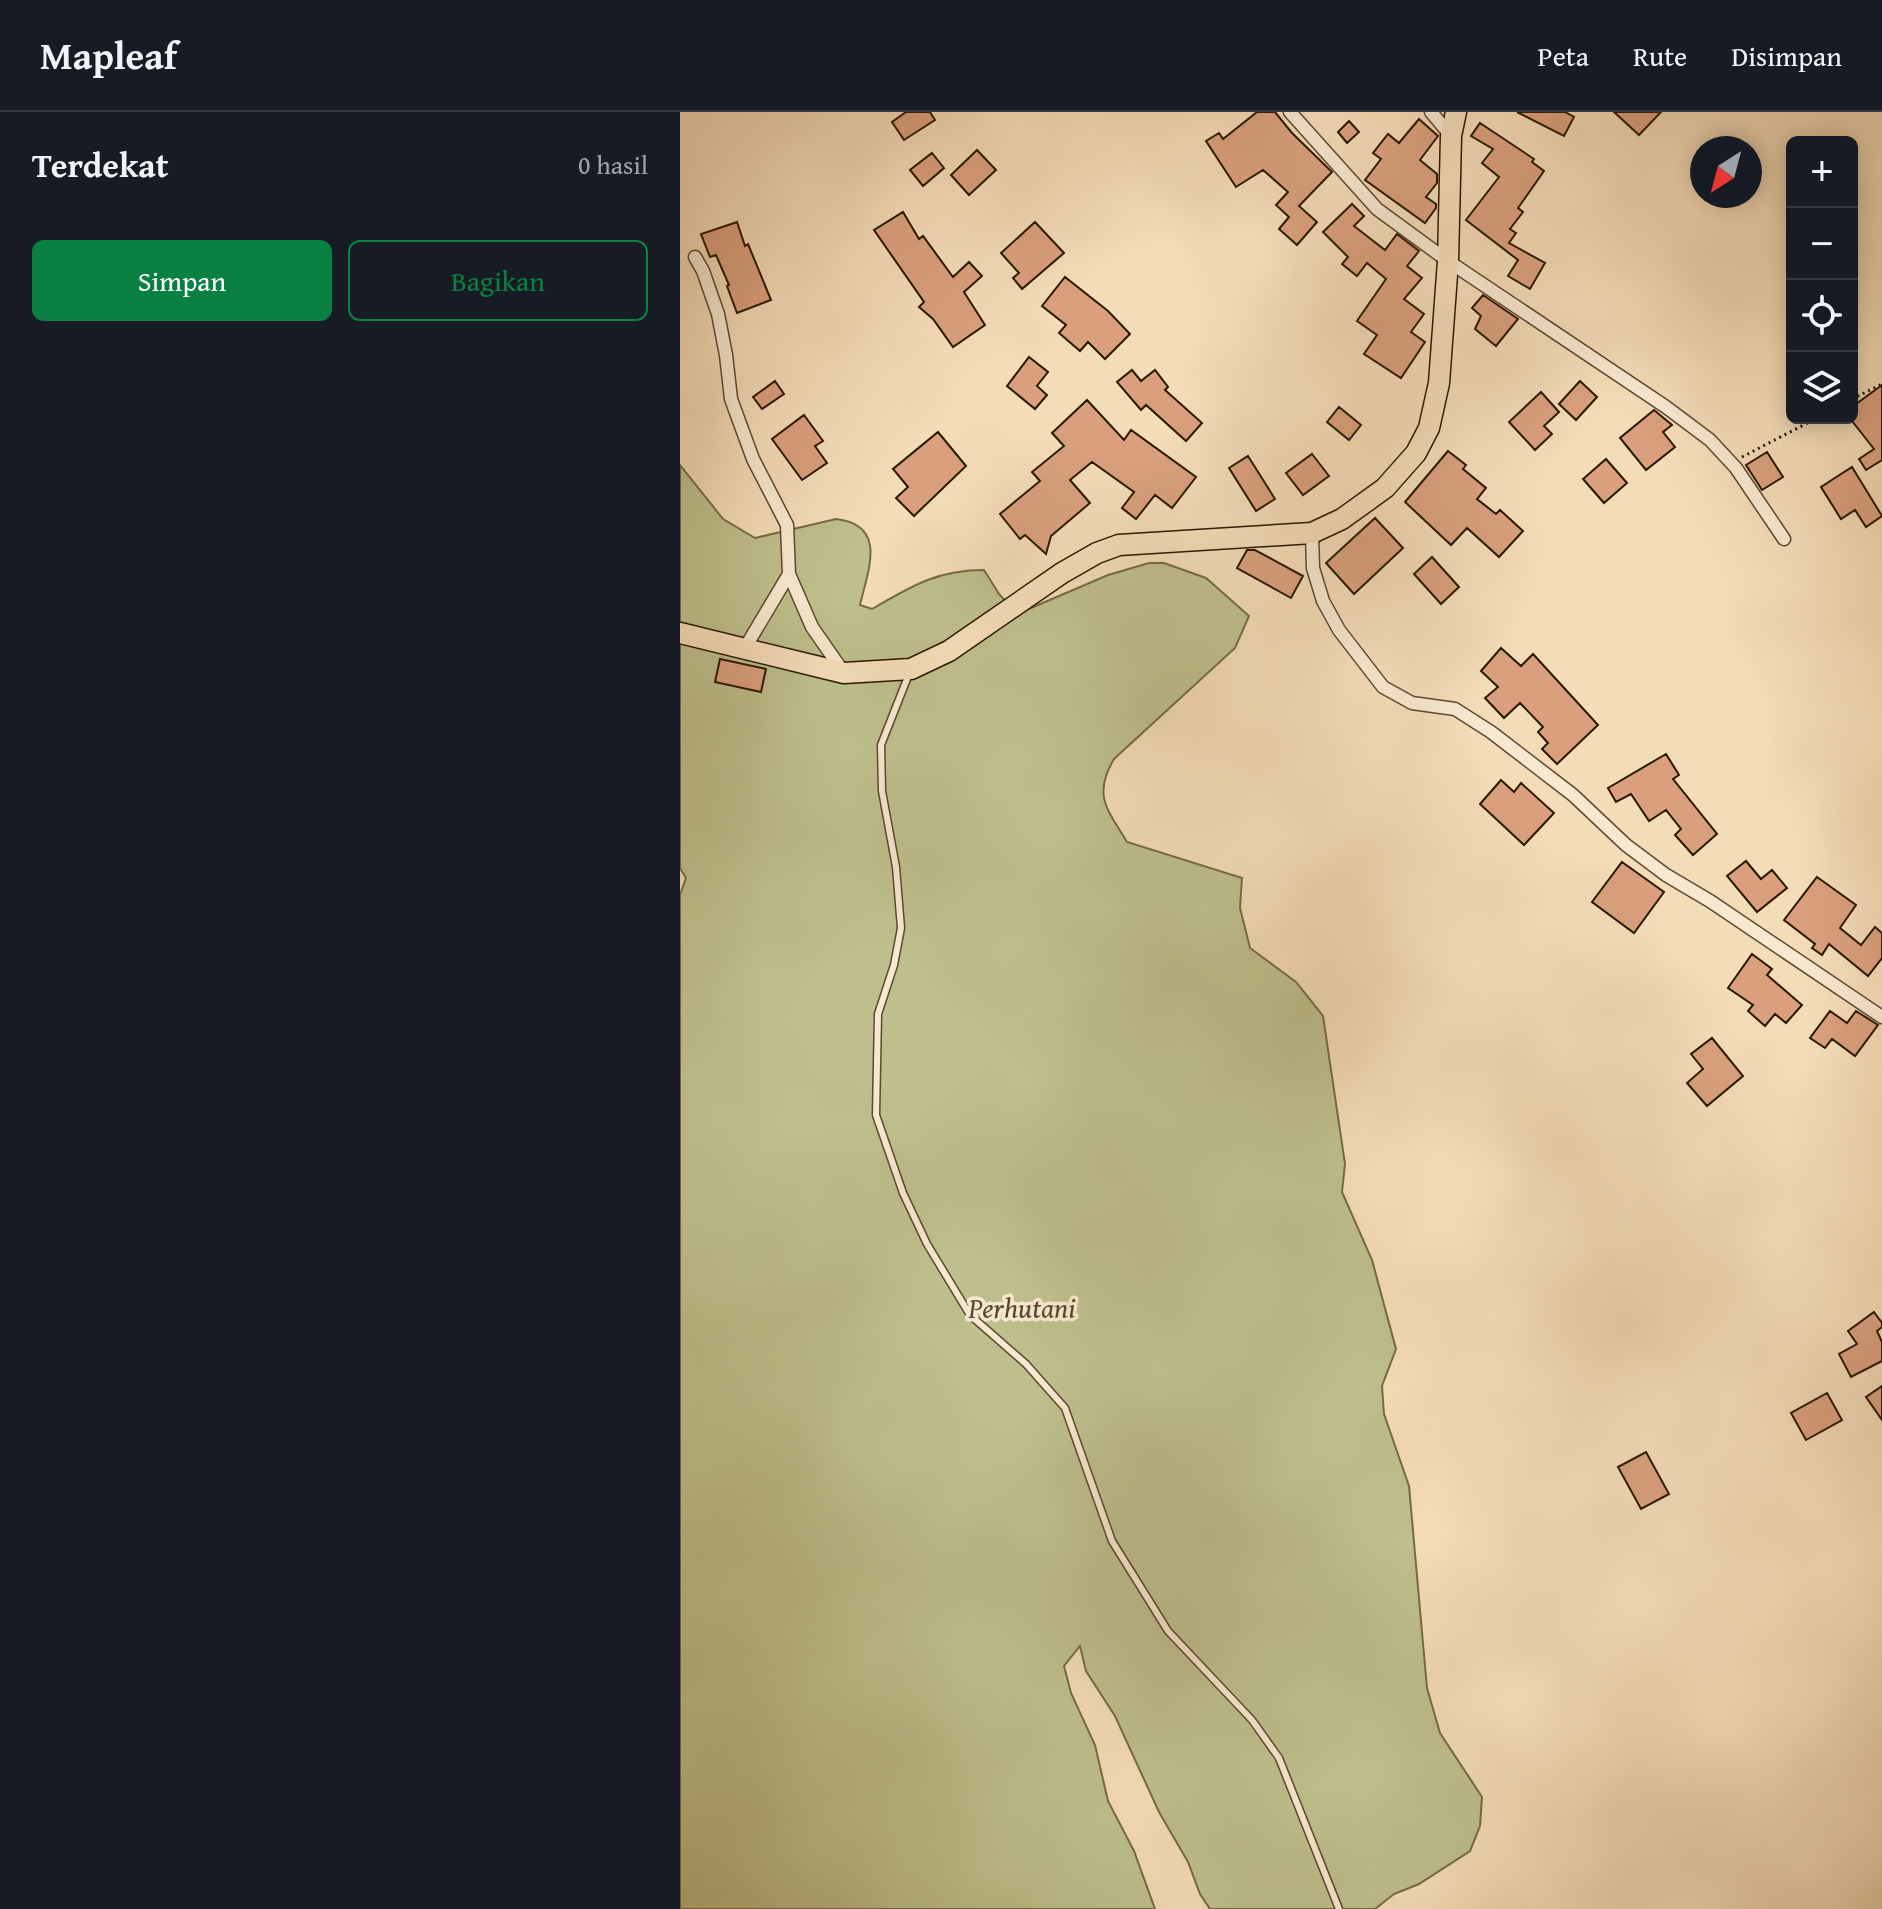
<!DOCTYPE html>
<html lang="id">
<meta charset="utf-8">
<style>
body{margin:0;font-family:"Gentium Book Plus",serif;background:#20242c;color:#f1f3f6}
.controls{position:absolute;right:24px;top:24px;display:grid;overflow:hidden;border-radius:12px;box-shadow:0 4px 20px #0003}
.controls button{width:72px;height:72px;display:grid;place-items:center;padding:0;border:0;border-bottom:2px solid #363941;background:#171b24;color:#f1f3f6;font:40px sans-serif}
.compass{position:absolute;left:1010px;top:24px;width:72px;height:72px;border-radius:50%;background:#171b24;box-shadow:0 4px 20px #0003;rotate:216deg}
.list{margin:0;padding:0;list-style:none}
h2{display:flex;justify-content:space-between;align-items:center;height:104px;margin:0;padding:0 32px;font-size:34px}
h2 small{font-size:26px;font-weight:400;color:#9ea1a6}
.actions{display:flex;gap:16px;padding:24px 32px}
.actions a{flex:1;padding:18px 0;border:2px solid #0b8043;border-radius:12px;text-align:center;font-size:28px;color:#0b8043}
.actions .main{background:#0b8043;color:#fff}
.icon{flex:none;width:44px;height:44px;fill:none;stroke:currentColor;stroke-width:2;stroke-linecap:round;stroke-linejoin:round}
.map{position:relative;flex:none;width:1202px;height:1797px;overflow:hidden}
header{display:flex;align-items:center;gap:48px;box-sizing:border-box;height:112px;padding:0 40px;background:#171b24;border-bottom:2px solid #363941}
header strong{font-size:38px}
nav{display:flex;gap:44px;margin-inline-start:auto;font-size:28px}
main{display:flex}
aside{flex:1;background:#171b24}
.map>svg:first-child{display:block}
.green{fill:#bebf8c;stroke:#746b46;stroke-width:2}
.building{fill:#daa07d;stroke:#291700;stroke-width:2}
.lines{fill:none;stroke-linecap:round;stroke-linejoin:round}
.service-casing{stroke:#5c482e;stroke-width:9}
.minor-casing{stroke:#5c482e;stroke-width:15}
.trunk-casing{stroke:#291700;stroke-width:23}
.path{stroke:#291700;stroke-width:3;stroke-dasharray:2 4;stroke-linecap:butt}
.service{stroke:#f8e8d0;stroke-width:6}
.minor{stroke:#f8e8d0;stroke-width:12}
.trunk{stroke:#f4dcb7;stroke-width:20}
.labels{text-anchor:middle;stroke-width:7;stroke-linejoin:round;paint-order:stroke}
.park-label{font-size:28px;font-style:italic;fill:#56492a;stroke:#f8e8d0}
</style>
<header>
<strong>Mapleaf</strong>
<nav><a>Peta</a><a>Rute</a><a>Disimpan</a></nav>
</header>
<main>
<aside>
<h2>Terdekat<small>0 hasil</small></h2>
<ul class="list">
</ul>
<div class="actions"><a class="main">Simpan</a><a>Bagikan</a></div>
</aside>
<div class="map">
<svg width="1202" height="1797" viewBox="0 0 1202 1797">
<rect width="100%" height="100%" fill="#f4dcb7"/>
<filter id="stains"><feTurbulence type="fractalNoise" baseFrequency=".0025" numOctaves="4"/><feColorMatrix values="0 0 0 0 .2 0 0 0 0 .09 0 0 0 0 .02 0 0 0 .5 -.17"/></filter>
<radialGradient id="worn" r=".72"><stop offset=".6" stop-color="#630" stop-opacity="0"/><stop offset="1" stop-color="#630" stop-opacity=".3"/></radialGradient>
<path class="green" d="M 0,353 L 43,407 L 75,426 L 156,407 C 208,413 188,458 180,493 L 192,497 C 232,474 257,458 304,458 L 319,482 L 337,502 L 428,463 L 469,451 L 484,451 L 526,466 L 569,504 L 555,536 L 434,647 C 412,684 428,698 447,730 L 562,766 L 560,796 L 570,836 L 616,870 L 643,904 L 665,1052 L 662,1080 L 692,1148 L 716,1237 L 702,1274 L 704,1302 L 729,1374 L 747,1576 L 760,1621 L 802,1685 L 800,1714 L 790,1739 L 739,1772 L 714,1782 L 695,1797 L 530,1797 L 520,1782 L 508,1750 L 479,1700 L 435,1604 L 406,1559 L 400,1534 L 384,1554 L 391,1581 L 415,1633 L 428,1689 L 454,1739 L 475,1797 L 0,1797 L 0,783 L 6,766 L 0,756 Z"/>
<path class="building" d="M 226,0 L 250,0 L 255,8 L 224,28 L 212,10 Z
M 577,0 L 595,0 L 612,21 L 652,60 L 619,94 L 637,110 L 617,133 L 599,117 L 609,105 L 596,93 L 608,80 L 583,58 L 556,75 L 526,29 L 539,21 L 543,27 Z
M 837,0 L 885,0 L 894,5 L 884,24 Z
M 934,0 L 981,0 L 959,23 Z
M 739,7 L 758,24 L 740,48 L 757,62 L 757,71 L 746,85 L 756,92 L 756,96 L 745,111 L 685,68 L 701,47 L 693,41 L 708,22 L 719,31 Z
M 669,9 L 679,20 L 667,31 L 658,20 Z
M 800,11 L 854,47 L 852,50 L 864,59 L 838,96 L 843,100 L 830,117 L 836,121 L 829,131 L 865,151 L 850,177 L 828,164 L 838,148 L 786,108 L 819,65 L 802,51 L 813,37 L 791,24 Z
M 297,38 L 316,58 L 289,83 L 271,63 Z
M 252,41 L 264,56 L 243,74 L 230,58 Z
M 672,92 L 684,104 L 674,114 L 705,138 L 717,122 L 739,139 L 727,154 L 742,166 L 724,187 L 744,202 L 731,220 L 745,230 L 721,266 L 684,242 L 697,223 L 677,209 L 706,167 L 687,151 L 677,164 L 662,152 L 668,145 L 643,120 Z
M 223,100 L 239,127 L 243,124 L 273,165 L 289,150 L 302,164 L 284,180 L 305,213 L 273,235 L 253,207 L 239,195 L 244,190 L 194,118 Z
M 57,110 L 65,134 L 68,132 L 91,188 L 57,201 L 47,174 L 49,173 L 36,143 L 30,145 L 21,122 Z
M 355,110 L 384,141 L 342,177 L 333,166 L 339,161 L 321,141 Z
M 385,165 L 428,199 L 450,222 L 425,247 L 408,230 L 400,239 L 379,221 L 386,213 L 362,194 Z
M 803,183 L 838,207 L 816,234 L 795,217 L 801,204 L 792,196 Z
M 349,245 L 368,260 L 357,274 L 367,283 L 355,297 L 327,274 Z
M 452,258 L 461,269 L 475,258 L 488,275 L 485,278 L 522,311 L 506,329 L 466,293 L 461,298 L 437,270 Z
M 95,269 L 104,282 L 82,297 L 73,285 Z
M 900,269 L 917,285 L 896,308 L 879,292 Z
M 1202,273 L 1202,348 L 1186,358 L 1179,347 L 1194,337 L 1172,309 L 1172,295 Z
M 861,280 L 879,300 L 864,314 L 872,322 L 855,338 L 829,310 Z
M 407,288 L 444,328 L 451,318 L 516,365 L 492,396 L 475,383 L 456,407 L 442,396 L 454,380 L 412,350 L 390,368 L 410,391 L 371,424 L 366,442 L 345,423 L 340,427 L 320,402 L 360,369 L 352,360 L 384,334 L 372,321 Z
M 659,295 L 681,313 L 669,328 L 647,310 Z
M 974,298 L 992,313 L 983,320 L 995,335 L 966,358 L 940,326 Z
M 124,303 L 143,329 L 135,334 L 147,351 L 122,368 L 92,327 Z
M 258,320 L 286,354 L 234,404 L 216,386 L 228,375 L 213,357 Z
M 768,339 L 786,353 L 783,357 L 806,376 L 797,387 L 816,402 L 820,398 L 843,419 L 819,445 L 787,416 L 771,433 L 725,390 Z
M 1087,340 L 1103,365 L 1082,378 L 1066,353 Z
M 632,342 L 649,364 L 623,383 L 606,361 Z
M 568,344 L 595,387 L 576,399 L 549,356 Z
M 926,347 L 947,371 L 924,391 L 903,367 Z
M 1172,355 L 1202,404 L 1186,415 L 1175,398 L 1161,407 L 1141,375 Z
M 695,406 L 723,436 L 674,482 L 646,451 Z
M 567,438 L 575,438 L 623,464 L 611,486 L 557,456 Z
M 752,445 L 779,475 L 761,492 L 734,462 Z
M 821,536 L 841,554 L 853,542 L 918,613 L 877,652 L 862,637 L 868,631 L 858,620 L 863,615 L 840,591 L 824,606 L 805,586 L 818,575 L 801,559 Z
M 40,547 L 86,557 L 81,580 L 35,570 Z
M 986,642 L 999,663 L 993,667 L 1037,722 L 1013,743 L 995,723 L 1001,717 L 986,698 L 969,709 L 951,682 L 936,690 L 928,676 Z
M 821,668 L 834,680 L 841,671 L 874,701 L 844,733 L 800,692 Z
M 1066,749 L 1081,767 L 1092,758 L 1107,776 L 1077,800 L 1047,764 Z
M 942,750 L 984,780 L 954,821 L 912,790 Z
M 1137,765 L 1176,793 L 1160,816 L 1181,833 L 1195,815 L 1202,821 L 1202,846 L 1188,864 L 1149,832 L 1142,843 L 1132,836 L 1135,832 L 1104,808 Z
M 1072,842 L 1092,857 L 1087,863 L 1122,893 L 1106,911 L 1095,902 L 1085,914 L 1068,899 L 1073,893 L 1048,876 Z
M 1150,899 L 1167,911 L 1176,899 L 1198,913 L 1175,944 L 1152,927 L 1145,936 L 1130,926 Z
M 1032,926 L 1063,964 L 1027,994 L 1007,971 L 1023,957 L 1011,942 Z
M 1194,1200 L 1202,1211 L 1202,1215 L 1197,1219 L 1202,1230 L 1202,1249 L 1171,1265 L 1159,1242 L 1177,1232 L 1168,1219 Z
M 1202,1274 L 1202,1308 L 1186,1285 Z
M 1147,1281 L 1162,1308 L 1126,1328 L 1111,1301 Z
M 966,1340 L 989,1382 L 961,1397 L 938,1355 Z"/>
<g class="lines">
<g class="service-casing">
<path id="service" d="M 229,562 L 201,633 L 202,679 L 216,755 L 221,816 L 214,853 L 198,902 L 196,1003 L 223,1081 L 247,1132 L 290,1203 L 346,1252 L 385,1296 L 432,1429 L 488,1519 L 572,1608 L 599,1646 L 659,1797"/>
</g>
<g class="minor-casing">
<path id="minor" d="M 610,0 L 697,97 L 768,149 L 986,295 L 1030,328 L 1056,356 L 1104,427
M 751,0 L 771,24
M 15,145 L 23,159 L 38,202 L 46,243 L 51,287 L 73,347 L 107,413 L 109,462 L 132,515 L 164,561
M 632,421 L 633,456 L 643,489 L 659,518 L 703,575 L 732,591 L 775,597 L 811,620 L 893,683 L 946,733 L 986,763 L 1030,789 L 1202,905
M 65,536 L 109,462"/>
</g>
<g class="trunk-casing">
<path id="trunk" d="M 0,521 L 164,561 L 231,557 L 269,539 L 382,461 L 417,441 L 439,433 L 632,421 L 662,407 L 705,376 L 736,341 L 749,316 L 759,271 L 768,149 L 771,24 L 776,0"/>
</g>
<path class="path" d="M 1172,287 L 1202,272
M 1062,345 L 1137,306"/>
<use href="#service" class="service"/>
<use href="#minor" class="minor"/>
<use href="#trunk" class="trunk"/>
</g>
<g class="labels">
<g class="park-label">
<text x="342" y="1206">Perhutani</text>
</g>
</g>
<rect width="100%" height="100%" filter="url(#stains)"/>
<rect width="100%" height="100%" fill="url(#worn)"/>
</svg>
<div class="controls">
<button>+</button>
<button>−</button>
<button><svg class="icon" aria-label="locate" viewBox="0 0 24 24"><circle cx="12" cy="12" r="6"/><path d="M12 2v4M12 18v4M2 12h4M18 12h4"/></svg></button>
<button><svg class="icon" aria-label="layers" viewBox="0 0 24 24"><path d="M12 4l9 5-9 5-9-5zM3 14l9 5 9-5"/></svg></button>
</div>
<svg class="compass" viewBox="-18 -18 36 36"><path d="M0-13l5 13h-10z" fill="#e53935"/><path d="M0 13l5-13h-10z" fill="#9ea1a6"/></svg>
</div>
</main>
